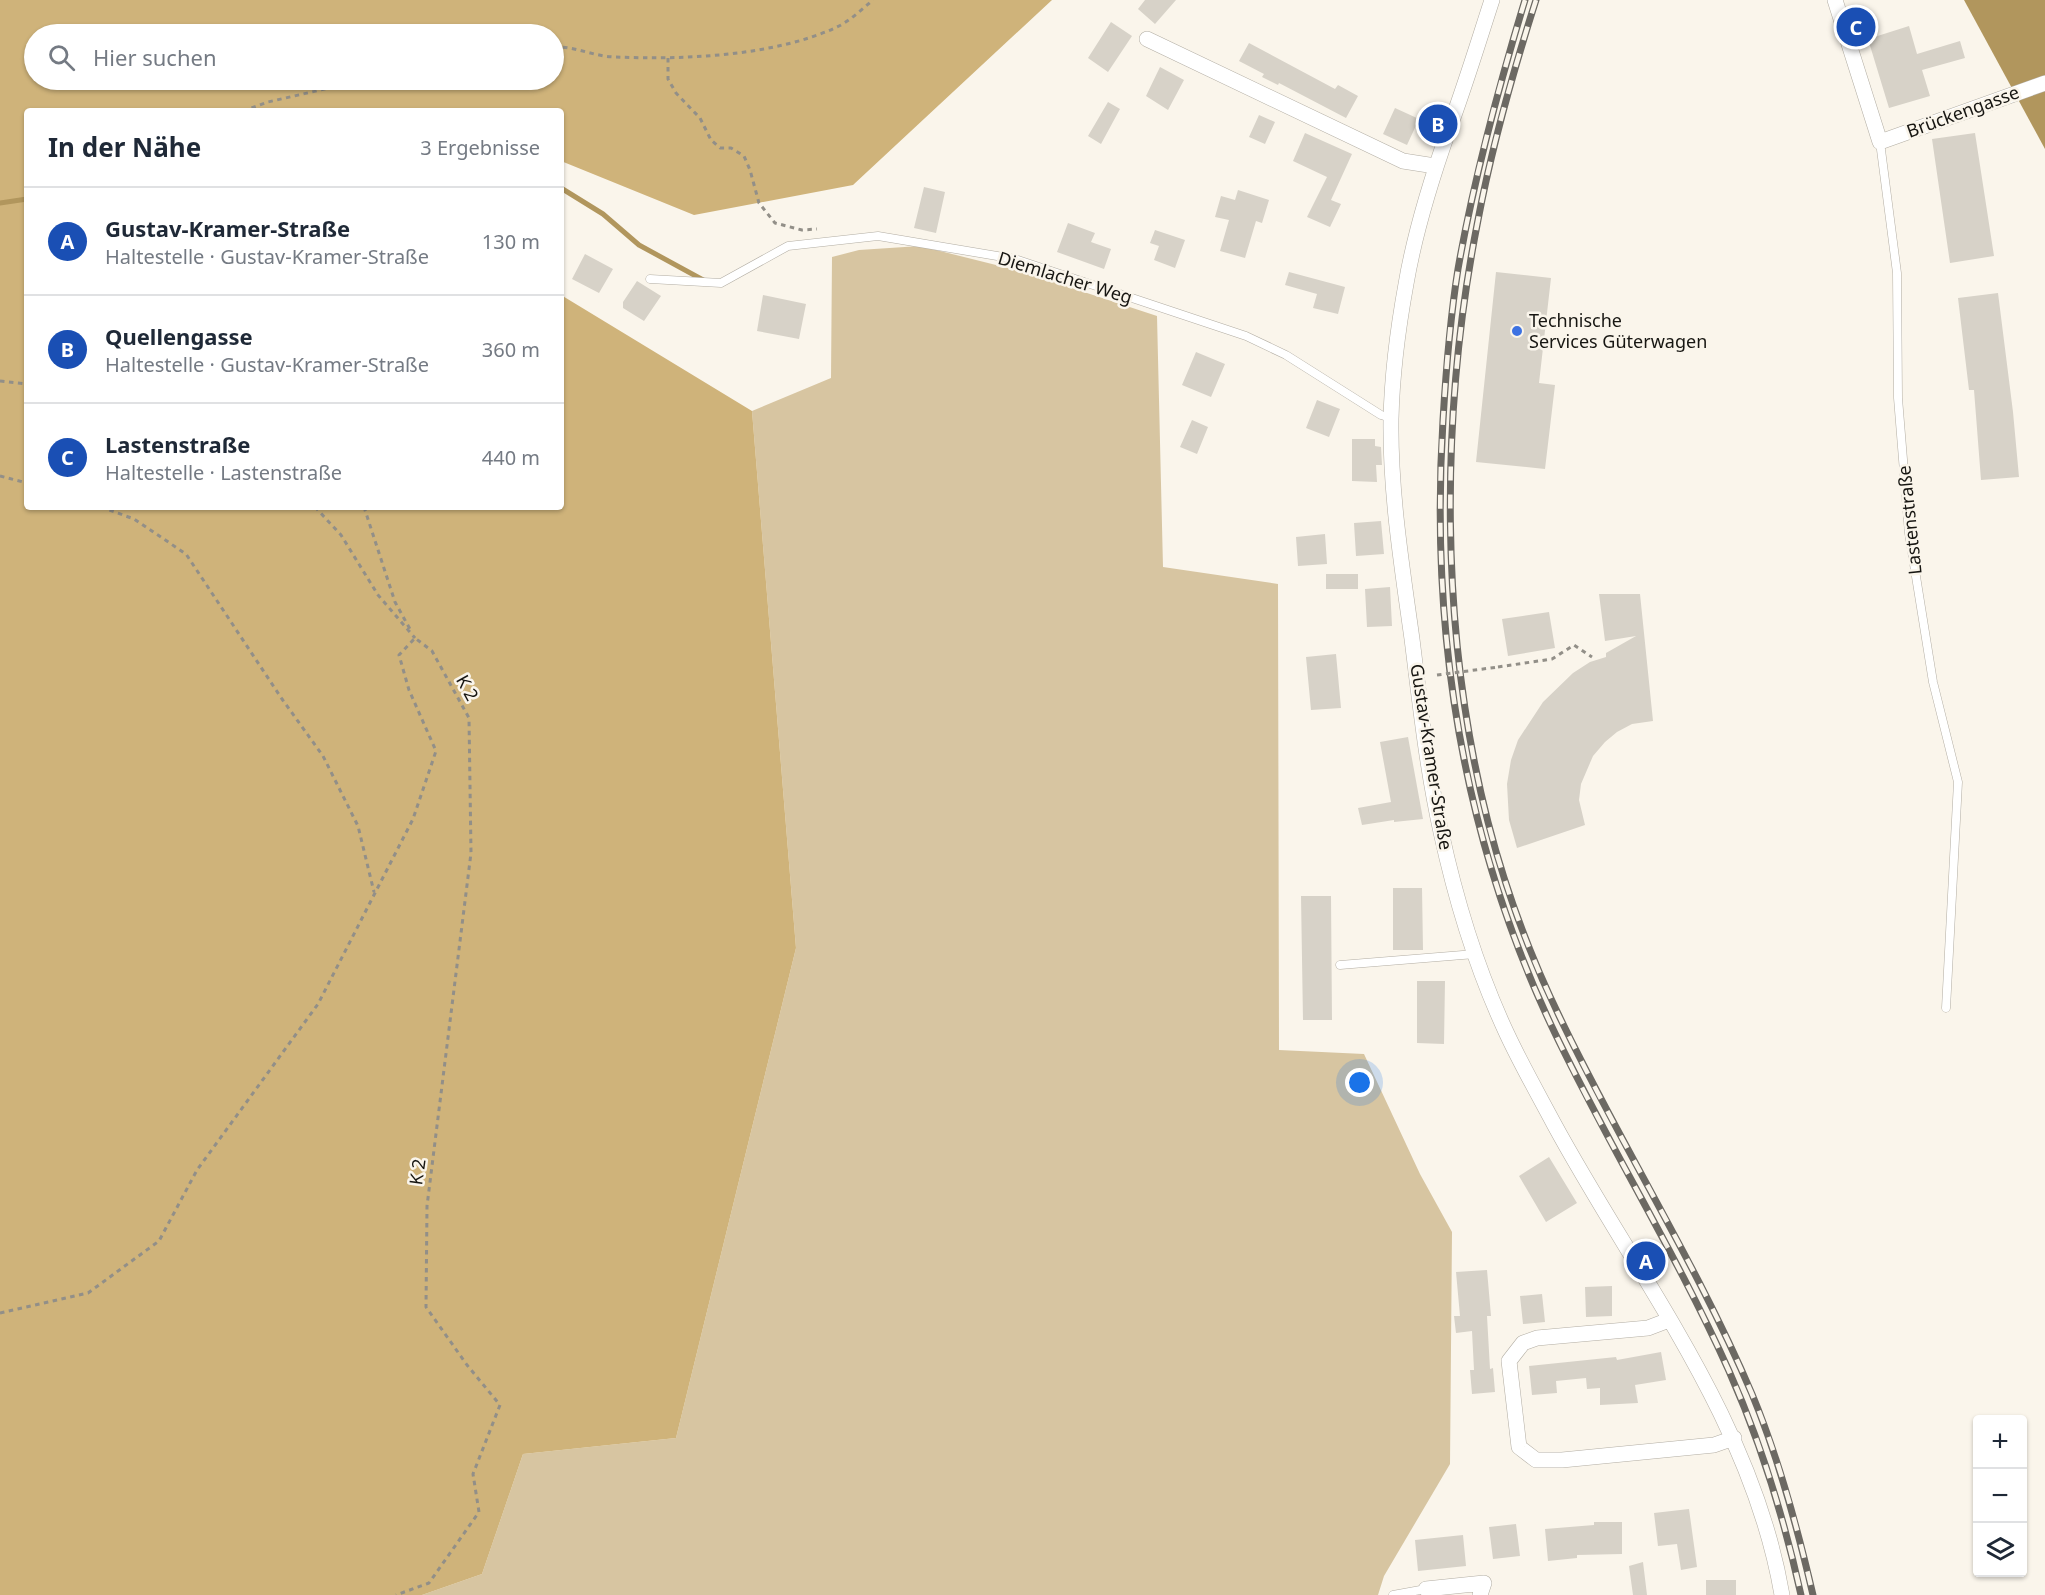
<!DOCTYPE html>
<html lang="de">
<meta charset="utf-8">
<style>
body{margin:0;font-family:"Noto Sans",sans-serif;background:#f2f2f3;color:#1f2937}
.controls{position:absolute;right:18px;bottom:18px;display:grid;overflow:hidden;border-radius:6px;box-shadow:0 2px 4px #0004}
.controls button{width:54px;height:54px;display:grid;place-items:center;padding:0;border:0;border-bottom:2px solid #e0e1e3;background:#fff;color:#1f2937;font:30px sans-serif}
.you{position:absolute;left:1360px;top:1083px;width:21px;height:21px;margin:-15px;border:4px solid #fff;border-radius:50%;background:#1a73e8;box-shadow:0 0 0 9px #1a73e833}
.badge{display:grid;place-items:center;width:39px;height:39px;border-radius:50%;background:#2563eb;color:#fff;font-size:20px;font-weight:700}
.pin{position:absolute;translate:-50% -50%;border:3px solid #fff;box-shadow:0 2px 6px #0006}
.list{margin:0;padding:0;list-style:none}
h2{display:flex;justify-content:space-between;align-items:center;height:78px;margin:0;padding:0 24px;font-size:26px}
h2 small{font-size:20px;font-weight:400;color:#747a83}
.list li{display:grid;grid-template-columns:39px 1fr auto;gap:18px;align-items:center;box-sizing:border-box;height:108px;padding:0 24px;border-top:2px solid #e0e1e3}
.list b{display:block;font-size:22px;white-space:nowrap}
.list p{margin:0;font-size:20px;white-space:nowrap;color:#747a83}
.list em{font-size:20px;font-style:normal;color:#747a83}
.icon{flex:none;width:33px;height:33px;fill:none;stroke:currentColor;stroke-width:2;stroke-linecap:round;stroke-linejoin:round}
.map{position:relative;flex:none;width:2045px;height:1595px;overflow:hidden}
.search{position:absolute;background:#fff;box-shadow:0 2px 4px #0004;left:24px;top:24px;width:540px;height:66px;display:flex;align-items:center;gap:15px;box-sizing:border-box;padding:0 21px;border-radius:33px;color:#747a83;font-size:22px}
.panel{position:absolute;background:#fff;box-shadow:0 2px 4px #0004;left:24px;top:108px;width:540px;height:402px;border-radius:6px}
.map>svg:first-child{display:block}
.green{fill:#d7c5a1}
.forest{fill:#cfb37a;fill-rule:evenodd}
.water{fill:#b1965d}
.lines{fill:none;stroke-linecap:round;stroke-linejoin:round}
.stream{stroke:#b1965d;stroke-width:5}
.building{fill:#d7d2c8}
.service-casing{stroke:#b2ada3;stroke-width:9}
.minor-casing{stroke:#b2ada3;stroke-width:16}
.path{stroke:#928f88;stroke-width:3;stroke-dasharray:4.5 4.5;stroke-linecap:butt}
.service{stroke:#fff;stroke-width:8}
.minor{stroke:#fff;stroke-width:15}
.rail-casing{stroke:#6c6963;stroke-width:7}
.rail{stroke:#faf5eb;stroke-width:4.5;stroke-dasharray:14;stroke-linecap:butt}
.path-bridge{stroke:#928f88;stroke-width:3;stroke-dasharray:4.5 4.5;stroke-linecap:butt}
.poi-dot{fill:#3d72e2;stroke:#faf5eb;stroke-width:2}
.labels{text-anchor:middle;stroke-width:5;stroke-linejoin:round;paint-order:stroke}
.street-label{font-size:18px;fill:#171612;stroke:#faf5eb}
.poi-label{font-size:18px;fill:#171612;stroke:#faf5eb;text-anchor:start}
</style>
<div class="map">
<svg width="2045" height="1595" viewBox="0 0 2045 1595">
<rect width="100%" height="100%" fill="#faf5eb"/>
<path class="green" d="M 920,246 L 1020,271 L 1157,316 L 1163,567 L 1278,584 L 1279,1050 L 1364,1054 L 1420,1174 L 1452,1232 L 1450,1464 L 1384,1576 L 1378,1595 L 422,1595 L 482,1574 L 523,1454 L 676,1438 L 796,948 L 752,411 L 831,378 L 832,257 L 859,250 Z"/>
<path class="forest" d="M 0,0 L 1052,0 L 853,185 L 694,215 L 561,161 L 561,111 L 27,111 L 27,507 L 561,507 L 561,295 L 752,411 L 796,948 L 676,1438 L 523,1454 L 482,1574 L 422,1595 L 0,1595 ZM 34,34 L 554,34 L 554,80 L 34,80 Z"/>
<path class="water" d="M 1964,0 L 2045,0 L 2045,149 Z"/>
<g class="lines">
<path class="stream" d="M 561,188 L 603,214 L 639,245 L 705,281
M 0,203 L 27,199"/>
</g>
<path class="building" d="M 1145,0 L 1176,0 L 1155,24 L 1138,9 Z
M 1111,22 L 1132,36 L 1108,72 L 1088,58 Z
M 1909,26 L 1917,54 L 1960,41 L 1965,58 L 1922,70 L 1930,96 L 1889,108 L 1868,39 Z
M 1249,43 L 1335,89 L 1338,85 L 1358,96 L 1346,118 L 1279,83 L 1278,85 L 1262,77 L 1264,74 L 1239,61 Z
M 1160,67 L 1184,80 L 1168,110 L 1146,96 Z
M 1108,102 L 1120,109 L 1101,144 L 1088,136 Z
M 1395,108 L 1419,119 L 1407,145 L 1383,134 Z
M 1259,115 L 1275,122 L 1265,144 L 1249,137 Z
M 1305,133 L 1352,154 L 1331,200 L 1341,204 L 1330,227 L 1307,217 L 1327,177 L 1293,161 Z
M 1975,133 L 1994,256 L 1950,263 L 1932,139 Z
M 924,187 L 945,192 L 936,233 L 914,228 Z
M 1238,190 L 1269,200 L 1262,223 L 1256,221 L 1245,258 L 1220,251 L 1229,220 L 1215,217 L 1221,196 L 1235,200 Z
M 1068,223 L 1095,233 L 1091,242 L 1111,249 L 1104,269 L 1057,252 Z
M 1155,230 L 1185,240 L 1175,268 L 1154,260 L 1159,246 L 1150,243 Z
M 585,254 L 613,269 L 599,293 L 572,279 Z
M 1289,272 L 1345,287 L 1338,314 L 1313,308 L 1317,294 L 1285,285 Z
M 1496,272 L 1551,278 L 1539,383 L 1555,385 L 1545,469 L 1476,462 Z
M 637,281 L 661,296 L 644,321 L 623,308 L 623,302 Z
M 1998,293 L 2013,412 L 2019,477 L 1981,480 L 1974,390 L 1969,390 L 1958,298 Z
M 763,295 L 806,304 L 799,339 L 757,331 Z
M 1196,352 L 1225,364 L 1211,397 L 1182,385 Z
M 1317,400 L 1340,409 L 1329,437 L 1306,428 Z
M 1192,420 L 1208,427 L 1197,454 L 1180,447 Z
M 1352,439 L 1375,439 L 1375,446 L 1381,447 L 1382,465 L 1376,465 L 1377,482 L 1352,481 Z
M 1381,521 L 1384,554 L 1356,556 L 1354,523 Z
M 1325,534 L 1327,564 L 1298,566 L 1296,537 Z
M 1326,574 L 1358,574 L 1358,589 L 1326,589 Z
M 1390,587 L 1392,626 L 1367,627 L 1365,589 Z
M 1599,594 L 1640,594 L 1653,721 L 1632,724 L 1617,732 L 1605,742 L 1593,756 L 1581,784 L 1579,800 L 1585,825 L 1517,848 L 1509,820 L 1507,784 L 1511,760 L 1518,740 L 1543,702 L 1573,673 L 1590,662 L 1606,657 L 1606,653 L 1636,636 L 1605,641 Z
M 1549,612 L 1555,648 L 1508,656 L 1502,619 Z
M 1336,654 L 1341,708 L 1311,710 L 1306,657 Z
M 1408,737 L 1423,819 L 1394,822 L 1394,820 L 1362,825 L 1358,808 L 1391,802 L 1380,742 Z
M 1393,888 L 1422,888 L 1423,950 L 1393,950 Z
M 1301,896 L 1331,896 L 1332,1020 L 1303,1020 Z
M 1417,981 L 1445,981 L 1444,1044 L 1417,1043 Z
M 1549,1157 L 1577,1203 L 1546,1222 L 1519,1176 Z
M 1487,1270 L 1491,1316 L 1487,1316 L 1490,1369 L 1493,1368 L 1495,1392 L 1472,1394 L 1470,1370 L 1474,1370 L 1472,1331 L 1456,1333 L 1454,1316 L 1460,1316 L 1456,1272 Z
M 1612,1286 L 1612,1316 L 1586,1317 L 1585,1287 Z
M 1542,1294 L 1545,1322 L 1523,1324 L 1520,1296 Z
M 1661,1352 L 1666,1380 L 1635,1385 L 1638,1403 L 1600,1405 L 1600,1388 L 1587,1389 L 1586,1378 L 1556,1381 L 1557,1393 L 1532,1395 L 1529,1366 L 1616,1357 L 1617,1360 Z
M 1689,1509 L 1697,1567 L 1681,1570 L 1677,1544 L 1658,1546 L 1654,1513 Z
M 1594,1522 L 1622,1522 L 1622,1554 L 1577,1555 L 1577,1558 L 1548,1561 L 1545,1529 L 1594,1525 Z
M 1516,1524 L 1520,1556 L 1493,1559 L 1489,1527 Z
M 1463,1535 L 1466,1566 L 1418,1571 L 1415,1540 Z
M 1643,1562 L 1647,1595 L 1633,1595 L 1629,1566 Z
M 1706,1580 L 1736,1580 L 1736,1595 L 1706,1595 Z"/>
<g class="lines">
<g class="service-casing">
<path id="service" d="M 1880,142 L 1897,273 L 1898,398 L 1909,533 L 1933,682 L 1958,782 L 1946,1008
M 650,279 L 721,283 L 788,246 L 878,236 L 1015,259 L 1246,336 L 1286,355 L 1381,415 L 1391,418
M 1340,965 L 1475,954
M 1393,1595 L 1426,1589"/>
</g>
<g class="minor-casing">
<path id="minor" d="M 1492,0 C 1478,43 1465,86 1449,129 C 1431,180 1415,231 1406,284 C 1398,328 1392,375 1391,419 C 1390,493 1402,567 1412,639 C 1420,703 1427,769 1441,832 C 1456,901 1477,970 1507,1034 C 1521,1064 1538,1094 1554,1124 C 1637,1277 1752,1419 1782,1595
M 1835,0 L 1880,142 L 2045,83
M 1147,39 L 1403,161 L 1435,166
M 1669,1320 L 1648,1328 L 1537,1338 L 1523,1343 L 1509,1361 L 1519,1447 L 1536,1460 L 1562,1460 L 1714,1445 L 1734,1438
M 1426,1589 L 1484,1583 L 1480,1595"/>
</g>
<path class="path" d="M 554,47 C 575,46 595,57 616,57 C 684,60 775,56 837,27 C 850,21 862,9 873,0
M 668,58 L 668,79 L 676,93 L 700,118 L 711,140 L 720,148 L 731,148 L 744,156 L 750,170 L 759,203 L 775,223 L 802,230 L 817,229
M 243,111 L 268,102 L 364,80
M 0,381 L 27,384
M 0,476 L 27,483
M 101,507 L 134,519 L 186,554 L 282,699 L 323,756 L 358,826 L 374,892
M 315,507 L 341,535 L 378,595 L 415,638
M 364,507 L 395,602 L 411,631
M 1498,667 L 1552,659 L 1574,645 L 1592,657
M 0,1313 L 88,1293 L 159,1241 L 197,1170 L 318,1004 L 413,819 L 436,751 L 409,690 L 399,655 L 415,638 L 432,651 L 469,718 L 471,853 L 427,1206 L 426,1307 L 467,1365 L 500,1405 L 473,1474 L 479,1512 L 429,1583 L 396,1595"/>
<use href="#service" class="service"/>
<use href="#minor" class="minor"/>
<g class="rail-casing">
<path id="rail" d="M 1525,0 C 1498,89 1474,178 1458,269 C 1450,319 1446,370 1443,420 C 1430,630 1462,836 1552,1027 C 1607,1143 1676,1253 1729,1371 C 1761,1443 1784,1518 1801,1595
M 1536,0 C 1513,72 1492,146 1478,220 C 1440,412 1439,631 1488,822 C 1506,892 1532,961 1564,1026 C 1624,1150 1698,1267 1752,1394 C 1779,1459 1797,1526 1813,1595"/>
</g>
<use href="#rail" class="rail"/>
<path class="path-bridge" d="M 1437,675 L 1498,667"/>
</g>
<circle class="poi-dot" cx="1517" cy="331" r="6"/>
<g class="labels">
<g class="street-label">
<text transform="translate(1963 112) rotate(-20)" y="6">Brückengasse</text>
<text transform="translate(1065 278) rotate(17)" y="6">Diemlacher Weg</text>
<text transform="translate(1910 520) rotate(-96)" y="6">Lastenstraße</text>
<text transform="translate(467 688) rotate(61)" y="6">K 2</text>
<text transform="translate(1431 757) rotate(81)" y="6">Gustav-Kramer-Straße</text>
<text transform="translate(418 1172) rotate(-82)" y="6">K 2</text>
</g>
<g class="poi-label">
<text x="1529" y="327">Technische<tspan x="1529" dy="21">Services Güterwagen</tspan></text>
</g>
</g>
</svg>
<div class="controls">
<button>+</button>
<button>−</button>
<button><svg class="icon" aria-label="layers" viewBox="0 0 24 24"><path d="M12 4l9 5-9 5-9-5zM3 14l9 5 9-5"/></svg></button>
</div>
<div class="you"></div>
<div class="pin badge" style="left:1646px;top:1261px;background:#1a4fb4">A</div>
<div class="pin badge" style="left:1438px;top:124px;background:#1a4fb4">B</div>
<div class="pin badge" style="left:1856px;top:27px;background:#1a4fb4">C</div>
<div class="search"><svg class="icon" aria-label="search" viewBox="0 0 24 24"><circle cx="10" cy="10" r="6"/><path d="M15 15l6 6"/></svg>Hier suchen</div>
<section class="panel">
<h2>In der Nähe<small>3 Ergebnisse</small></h2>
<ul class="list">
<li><span class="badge" style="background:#1a4fb4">A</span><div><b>Gustav-Kramer-Straße</b><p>Haltestelle · Gustav-Kramer-Straße</p></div><em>130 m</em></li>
<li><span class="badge" style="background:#1a4fb4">B</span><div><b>Quellengasse</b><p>Haltestelle · Gustav-Kramer-Straße</p></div><em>360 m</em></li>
<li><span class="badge" style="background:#1a4fb4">C</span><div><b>Lastenstraße</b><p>Haltestelle · Lastenstraße</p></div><em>440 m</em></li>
</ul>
</section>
</div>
